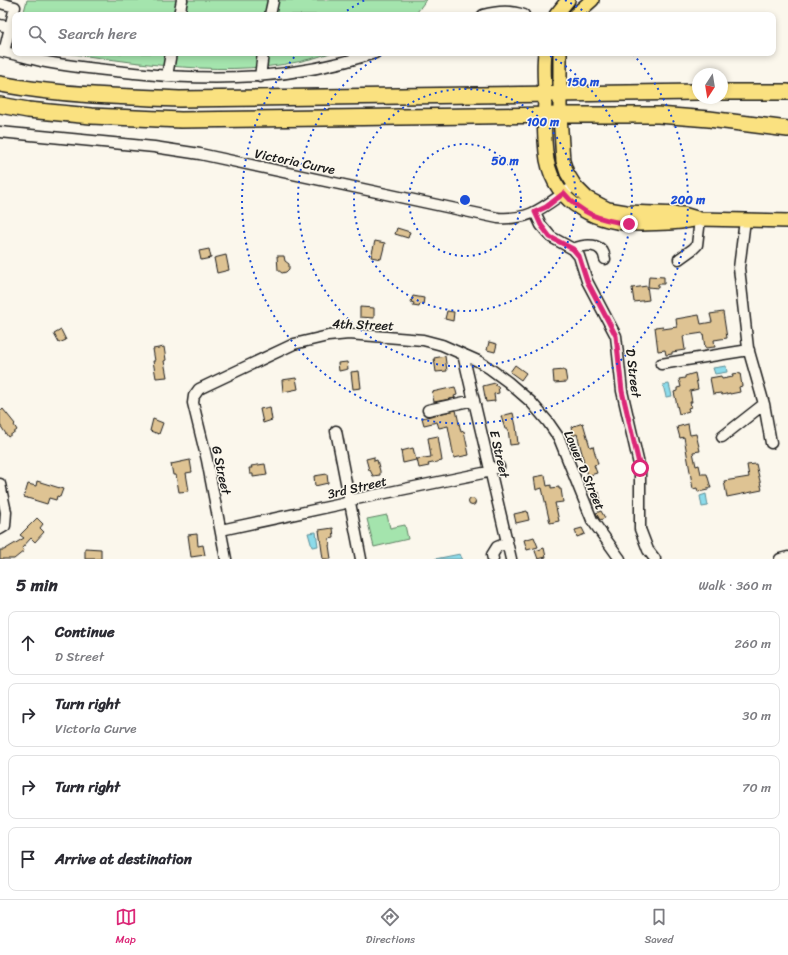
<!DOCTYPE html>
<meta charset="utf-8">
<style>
body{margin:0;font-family:Sriracha,sans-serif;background:#f7f7f7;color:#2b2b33}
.compass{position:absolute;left:692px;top:68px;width:36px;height:36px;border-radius:50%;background:#fff;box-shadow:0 2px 6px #0003;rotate:192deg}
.stop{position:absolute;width:12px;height:12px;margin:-9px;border:3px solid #db2777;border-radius:50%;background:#fff}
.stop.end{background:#db2777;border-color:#fff;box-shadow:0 1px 4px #0008}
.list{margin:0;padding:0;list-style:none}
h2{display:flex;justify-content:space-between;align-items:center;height:52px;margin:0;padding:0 16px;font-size:17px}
h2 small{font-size:13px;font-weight:400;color:#7c7c81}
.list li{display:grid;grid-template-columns:26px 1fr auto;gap:12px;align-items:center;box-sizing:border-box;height:64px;margin:0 8px 8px;padding:0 8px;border:1px solid #e1e1e2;border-radius:8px}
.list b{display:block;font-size:15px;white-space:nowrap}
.list p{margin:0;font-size:13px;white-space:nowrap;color:#7c7c81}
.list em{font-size:13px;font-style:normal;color:#7c7c81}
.icon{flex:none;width:22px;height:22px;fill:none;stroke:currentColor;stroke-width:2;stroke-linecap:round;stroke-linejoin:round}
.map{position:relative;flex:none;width:788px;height:559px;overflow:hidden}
.search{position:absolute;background:#fff;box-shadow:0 2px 6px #0003;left:12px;right:12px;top:12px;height:44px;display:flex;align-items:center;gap:10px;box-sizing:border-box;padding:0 14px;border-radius:8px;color:#7c7c81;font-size:15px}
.sheet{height:340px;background:#fff}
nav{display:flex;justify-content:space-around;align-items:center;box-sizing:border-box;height:56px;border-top:1px solid #e1e1e2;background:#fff;font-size:11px;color:#7c7c81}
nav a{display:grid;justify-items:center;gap:2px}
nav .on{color:#db2777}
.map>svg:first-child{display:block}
.green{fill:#a4e4ad;stroke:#608064}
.water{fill:#8cdbea;stroke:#5f8f98}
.building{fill:#dec393;stroke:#1c1c1c}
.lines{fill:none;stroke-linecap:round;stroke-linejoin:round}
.minor-casing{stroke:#1c1c1c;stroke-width:13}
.major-casing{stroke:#1c1c1c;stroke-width:16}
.highway-casing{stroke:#1c1c1c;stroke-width:18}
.minor{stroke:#fbf7ec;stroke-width:10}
.major{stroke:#fae180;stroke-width:13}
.highway{stroke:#fae180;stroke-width:15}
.route{stroke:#db2777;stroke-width:5}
.ring{fill:none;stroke:#1d4ed8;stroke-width:2;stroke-dasharray:2 4}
.labels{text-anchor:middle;stroke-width:3;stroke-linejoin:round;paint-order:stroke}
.street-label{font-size:13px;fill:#1c1c1c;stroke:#fbf7ec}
.centre{fill:#1d4ed8;stroke:#fbf7ec;stroke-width:2}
.ring-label{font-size:12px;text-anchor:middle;font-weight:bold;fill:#1d4ed8;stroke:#fbf7ec;stroke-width:3;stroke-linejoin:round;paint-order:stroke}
</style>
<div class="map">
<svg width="788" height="559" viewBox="0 0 788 559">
<rect width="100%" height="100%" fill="#fbf7ec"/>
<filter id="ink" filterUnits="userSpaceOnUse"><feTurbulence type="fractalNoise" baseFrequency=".025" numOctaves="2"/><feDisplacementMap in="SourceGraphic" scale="8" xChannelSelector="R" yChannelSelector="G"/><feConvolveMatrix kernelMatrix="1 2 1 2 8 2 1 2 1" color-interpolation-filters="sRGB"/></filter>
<g filter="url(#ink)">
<path class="green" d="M 27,0 L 426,0 L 415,15 L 23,15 Z
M 67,53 L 330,53 C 252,81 148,65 67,53 Z
M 387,515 L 390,528 L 405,525 L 408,539 L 374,547 L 367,519 Z"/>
<path class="water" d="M 726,366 L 727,372 L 715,374 L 713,368 Z
M 669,384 L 672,396 L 666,397 L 663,385 Z
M 706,494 L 708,506 L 702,507 L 700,496 Z
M 316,532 L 318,546 L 312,547 L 308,533 Z
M 460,554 L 462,559 L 435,559 Z"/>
<path class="building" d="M 397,228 L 410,232 L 408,238 L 395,234 Z
M 375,241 L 385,243 L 381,259 L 371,257 Z
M 209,249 L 211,258 L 201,260 L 199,251 Z
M 226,255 L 229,270 L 217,273 L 214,258 Z
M 277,256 L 284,256 L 285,261 L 289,264 L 289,269 L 286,272 L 282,273 L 278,270 Z
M 649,276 L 664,277 L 664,284 L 658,284 L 658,288 L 648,287 Z
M 647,286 L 649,300 L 634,302 L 632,288 Z
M 413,296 L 424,298 L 423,305 L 420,304 L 419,307 L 413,306 L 414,303 L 411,302 Z
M 360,307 L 374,308 L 374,318 L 360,317 Z
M 447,311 L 454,312 L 453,321 L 445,319 Z
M 723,312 L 727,338 L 714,340 L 715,347 L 705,348 L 703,333 L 683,336 L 685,350 L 672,352 L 672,354 L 666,355 L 665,350 L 658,351 L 655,327 L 663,326 L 663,329 L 677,327 L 676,319 L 699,315 L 701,324 L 712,322 L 710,314 Z
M 61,330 L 66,340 L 59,343 L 54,334 Z
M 489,342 L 497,344 L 495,352 L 487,350 Z
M 164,347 L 166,360 L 164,361 L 167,377 L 156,378 L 153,361 L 155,361 L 153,349 Z
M 445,356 L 447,371 L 436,372 L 434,358 Z
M 347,362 L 348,369 L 339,371 L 338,363 Z
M 515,365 L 526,373 L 521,380 L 510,372 Z
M 565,370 L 567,382 L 554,383 L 553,371 Z
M 359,371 L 361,388 L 353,389 L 351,372 Z
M 695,373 L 698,389 L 690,391 L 692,402 L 690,402 L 691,407 L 688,408 L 689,411 L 679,414 L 674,392 L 677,391 L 677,388 L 681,387 L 679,379 L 685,378 L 685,376 Z
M 740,373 L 742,386 L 739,387 L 740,392 L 730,394 L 730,393 L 722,395 L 721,393 L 713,394 L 710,378 L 721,376 L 722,379 L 733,377 L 732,374 Z
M 296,378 L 298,389 L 283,392 L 282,380 Z
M 495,383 L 496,386 L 498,386 L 499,393 L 494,394 L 495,401 L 486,402 L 483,386 Z
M 455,387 L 457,395 L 454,396 L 455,398 L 434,402 L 432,392 Z
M 270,407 L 272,420 L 263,423 L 260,409 Z
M 3,409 L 15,424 L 14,425 L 17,430 L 8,437 L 0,425 L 0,412 Z
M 456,410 L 461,432 L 464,431 L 469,455 L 454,458 L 448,426 L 439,428 L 437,422 L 424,425 L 422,418 Z
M 513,413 L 516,426 L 518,444 L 510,445 L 508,429 L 505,429 L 501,416 Z
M 153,419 L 163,423 L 159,434 L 150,431 Z
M 583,423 L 590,447 L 593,446 L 598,464 L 594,465 L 597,473 L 587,476 L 582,453 L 577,434 L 573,436 L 571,427 Z
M 688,424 L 690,435 L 696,434 L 700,451 L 693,452 L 696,466 L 699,465 L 701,474 L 707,474 L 711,488 L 708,488 L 708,490 L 698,492 L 697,488 L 693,489 L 684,437 L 680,438 L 677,427 Z
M 438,436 L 442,461 L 428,464 L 429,466 L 419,468 L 417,459 L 431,457 L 428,438 Z
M 413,448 L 416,460 L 403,463 L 401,451 Z
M 374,457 L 374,461 L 377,460 L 380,471 L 380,475 L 373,476 L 370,470 L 369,470 L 366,459 Z
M 190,460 L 192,472 L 186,473 L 189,491 L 179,492 L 176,475 L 173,475 L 171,464 Z
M 265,464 L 267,475 L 253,477 L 253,474 L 250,474 L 249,468 L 252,468 L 251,466 Z
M 756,464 L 762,490 L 727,497 L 724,481 L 749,477 L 747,465 Z
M 327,474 L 328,483 L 315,486 L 314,476 Z
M 545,475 L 547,486 L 551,485 L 551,488 L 559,487 L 559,489 L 561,489 L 563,502 L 555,503 L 559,521 L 550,523 L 542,488 L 536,490 L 534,477 Z
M 37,481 L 63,489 L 60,497 L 57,496 L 56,500 L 49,498 L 47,504 L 24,497 L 28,484 L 36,486 Z
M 599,492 L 601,502 L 593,504 L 591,494 Z
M468.5 502a3.5 3.5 0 1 1 7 0a3.5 3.5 0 1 1-7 0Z
M 527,511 L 529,520 L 516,523 L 514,514 Z
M 601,511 L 605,518 L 600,520 L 596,513 Z
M 37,518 L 43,524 L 40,528 L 44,532 L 35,542 L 31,538 L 22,548 L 24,551 L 14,559 L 0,559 L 0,550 L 4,550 L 24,538 L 20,535 Z
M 333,528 L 334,538 L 329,539 L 330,545 L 329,545 L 331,559 L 323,559 L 319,530 Z
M 582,528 L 585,534 L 577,537 L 575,530 Z
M 197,534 L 198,546 L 203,545 L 205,555 L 191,557 L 188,535 Z
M 534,537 L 538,547 L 527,550 L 524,540 Z
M 85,548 L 101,549 L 101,559 L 85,559 Z
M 544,548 L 546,557 L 538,559 L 535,551 Z"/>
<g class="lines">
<g class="minor-casing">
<path id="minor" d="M 0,3 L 15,7 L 4,52
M 179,15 L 182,0
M 270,15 L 273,1
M 483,15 C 497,11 511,10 524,15
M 0,25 L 10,27
M 0,51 C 14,54 28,58 41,61 C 72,67 104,70 135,73 C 219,82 294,79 375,53
M 167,76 L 171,53
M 260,77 L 263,53
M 0,132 L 154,147 L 200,154 L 498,218 C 531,220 542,208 568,190
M 535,212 L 541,225 L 551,237 L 573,249 L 579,256 L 587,281 L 616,336 L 622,391 L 640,469 L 640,529 L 648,550 L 655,559
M 745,220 L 739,268 L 748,348 L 764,404 L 771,443
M 573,249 C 585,244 603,242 605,259
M 679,259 L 693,249 L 697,245 L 700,219
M 463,354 L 511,559
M 661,364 L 749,350
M 428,410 L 474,400
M 336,431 L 361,559
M 722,437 L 764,404
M 0,484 L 6,512 L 5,526 L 0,529
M 221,530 L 342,504 L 356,499 L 483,473 L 499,467
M 226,559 L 207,460 L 193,403 L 194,396 L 199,389 L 294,344 L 328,336 L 349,334 L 423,340 L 442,345 L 478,361 L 489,368 L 508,382 L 531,402 L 548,422 L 559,438 L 592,520 L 620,559
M 493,559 L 492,555 L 497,547 L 507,543
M 780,559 L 788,557"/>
</g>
<g class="major-casing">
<path id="major" d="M 556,15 L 568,0
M 575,15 L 592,0
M 545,53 C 543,68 545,83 545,99 C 544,119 544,140 547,160 C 556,206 598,224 641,224 C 662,223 679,224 699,219
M 560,53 L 560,115 L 563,161 L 567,173 L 575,186 L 587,198 L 608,209 L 626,212 L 683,214 L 700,219 L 788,221"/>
</g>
<g class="highway-casing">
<path id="highway" d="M 0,84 C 59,95 120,97 180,99 L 698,92
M 722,92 L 788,92
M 0,105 L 28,110 L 91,116 L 181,120 L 560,115 L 658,115 L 709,119 L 788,129"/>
</g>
<use href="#minor" class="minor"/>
<use href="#major" class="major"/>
<use href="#highway" class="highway"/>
</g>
</g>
<g class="lines" filter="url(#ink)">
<path class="route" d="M 629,224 C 601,220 582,215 564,193 L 546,207 L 535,212 L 541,225 L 550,237 L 573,249 L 579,256 L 587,281 L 616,336 L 622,391 L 640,468"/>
</g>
<g class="ring">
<circle cx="465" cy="200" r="56"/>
<circle cx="465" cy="200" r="111"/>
<path d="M545 53A167 167 0 1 1 385 53"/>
<path d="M342 14A223 223 0 0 1 365 0M565 0A223 223 0 0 1 588 14M633 54A223 223 0 1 1 297 54"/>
</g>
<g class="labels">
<g class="street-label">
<text transform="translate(295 161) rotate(12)" y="5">Victoria Curve</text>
<text transform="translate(363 324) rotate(2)" y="5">4th Street</text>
<text transform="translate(634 373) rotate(83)" y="5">D Street</text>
<text transform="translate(500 454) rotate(77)" y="5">E Street</text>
<text transform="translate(222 470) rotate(78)" y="5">G Street</text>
<text transform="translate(585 470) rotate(67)" y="5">Lower D Street</text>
<text transform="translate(357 487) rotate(-13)" y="5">3rd Street</text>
</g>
</g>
<circle cx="465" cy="200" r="6" class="centre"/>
<g class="ring-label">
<text x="583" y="86">150 m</text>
<text x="543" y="126">100 m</text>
<text x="505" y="165">50 m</text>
<text x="688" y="204">200 m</text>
</g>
</svg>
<svg class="compass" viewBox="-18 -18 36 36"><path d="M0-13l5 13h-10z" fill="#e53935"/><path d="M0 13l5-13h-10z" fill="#7c7c81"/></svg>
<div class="stop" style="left:640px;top:468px"></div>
<div class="stop end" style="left:629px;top:224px"></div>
<div class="search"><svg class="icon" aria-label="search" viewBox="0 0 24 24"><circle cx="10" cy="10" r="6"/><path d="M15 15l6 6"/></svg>Search here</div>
</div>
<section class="sheet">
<h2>5 min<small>Walk · 360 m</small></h2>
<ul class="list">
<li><svg class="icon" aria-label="ahead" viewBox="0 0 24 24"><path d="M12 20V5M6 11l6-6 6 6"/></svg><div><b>Continue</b><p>D Street</p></div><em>260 m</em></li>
<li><svg class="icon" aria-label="right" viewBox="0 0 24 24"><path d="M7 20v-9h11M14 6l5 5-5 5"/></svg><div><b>Turn right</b><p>Victoria Curve</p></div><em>30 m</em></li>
<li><svg class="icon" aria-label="right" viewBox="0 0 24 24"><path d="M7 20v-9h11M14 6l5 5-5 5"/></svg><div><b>Turn right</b></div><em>70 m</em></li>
<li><svg class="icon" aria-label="arrive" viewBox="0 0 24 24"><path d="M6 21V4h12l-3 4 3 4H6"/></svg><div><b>Arrive at destination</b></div></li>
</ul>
</section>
<nav>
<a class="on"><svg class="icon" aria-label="map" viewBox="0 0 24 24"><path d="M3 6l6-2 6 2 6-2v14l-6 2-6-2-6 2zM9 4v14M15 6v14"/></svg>Map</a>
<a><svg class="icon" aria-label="directions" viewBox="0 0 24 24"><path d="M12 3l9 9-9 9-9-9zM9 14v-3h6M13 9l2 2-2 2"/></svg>Directions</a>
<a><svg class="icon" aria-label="saved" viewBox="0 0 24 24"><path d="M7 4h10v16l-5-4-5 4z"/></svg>Saved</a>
</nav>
